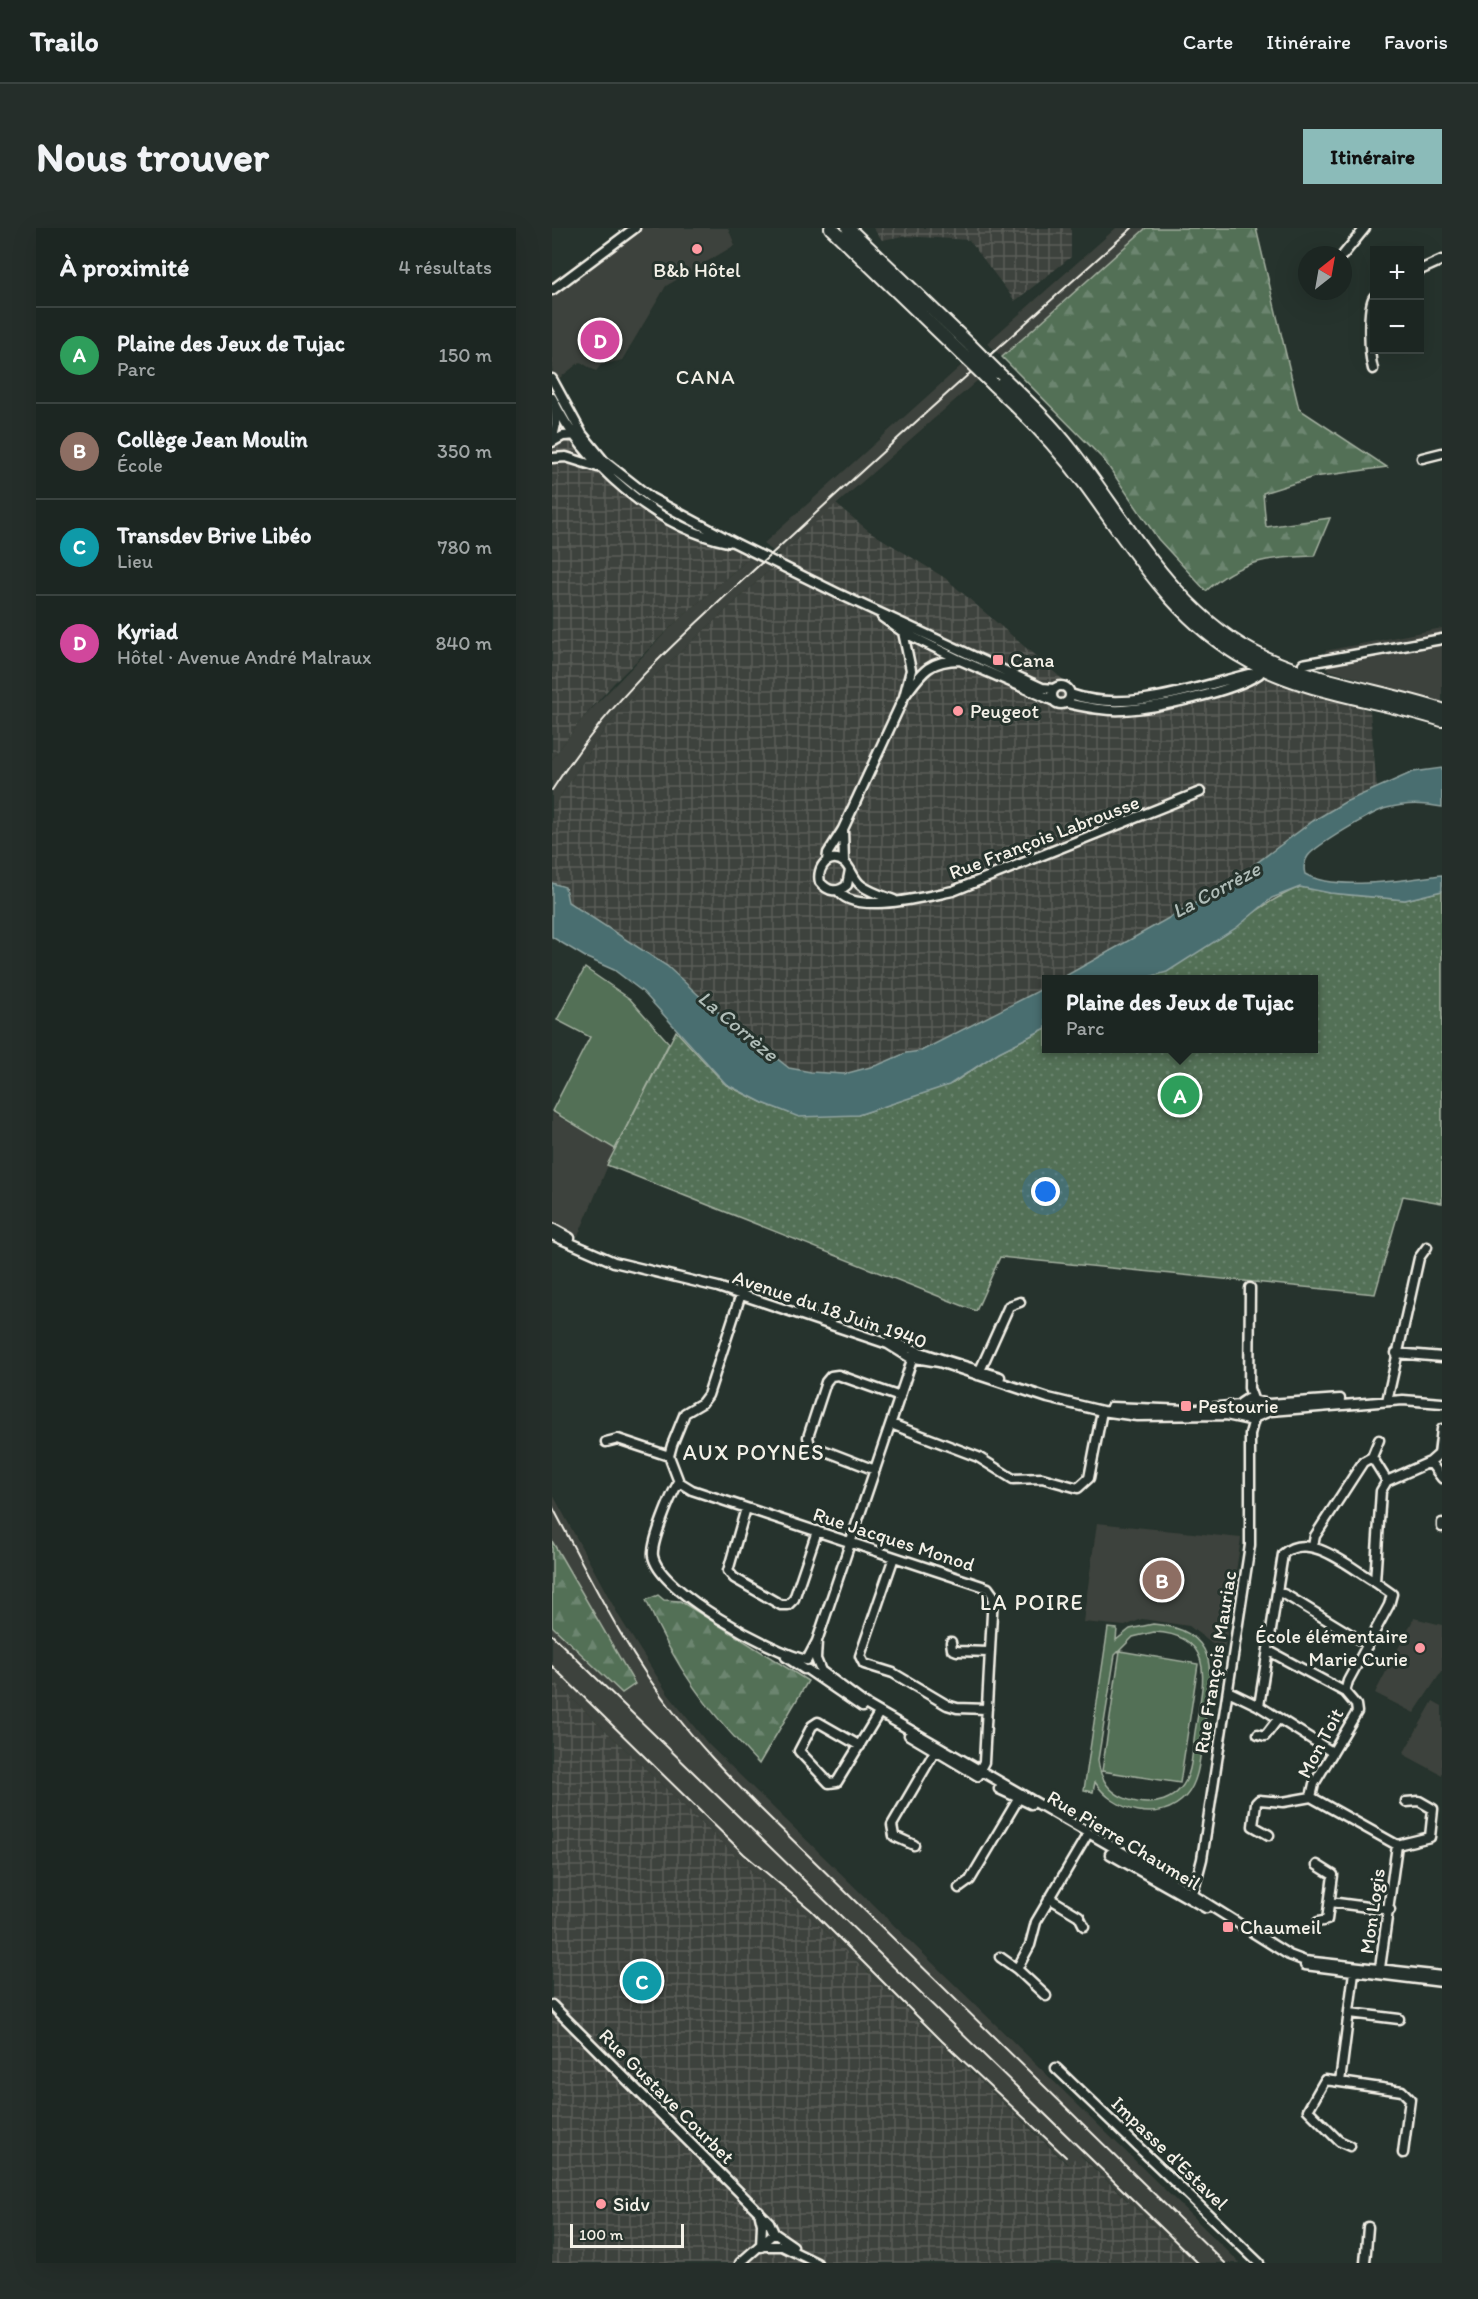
<!DOCTYPE html>
<html lang="fr">
<meta charset="utf-8">
<style>
body{margin:0;font-family:Itim,sans-serif;background:#252e2a;color:#f1f3f6}
.controls{position:absolute;right:18px;top:18px;display:grid;overflow:hidden;border-radius:0px;box-shadow:0 6px 24px #0002}
.controls button{width:54px;height:54px;display:grid;place-items:center;padding:0;border:0;border-bottom:2px solid #3a4340;background:#1c2622;color:#f1f3f6;font:30px sans-serif}
.compass{position:absolute;left:746px;top:18px;width:54px;height:54px;border-radius:50%;background:#1c2622;box-shadow:0 6px 24px #0002;rotate:31deg}
.scale{position:absolute;left:18px;bottom:15px;width:114px;box-sizing:border-box;padding-left:6px;border:3px solid #f4f1e8;border-top:0;font-size:16px;line-height:21px;white-space:nowrap;color:#f4f1e8;-webkit-text-stroke:4px #26332d;paint-order:stroke}
.you{position:absolute;left:494px;top:964px;width:21px;height:21px;margin:-15px;border:4px solid #fff;border-radius:50%;background:#1a73e8;box-shadow:0 0 0 9px #1a73e833}
.badge{display:grid;place-items:center;width:39px;height:39px;border-radius:50%;background:#8bbbb9;color:#fff;font-size:20px;font-weight:700}
.pin{position:absolute;translate:-50% -50%;border:3px solid #fff;box-shadow:0 2px 6px #0006}
.popup{position:absolute;left:490px;top:747px;width:276px;height:78px;box-sizing:border-box;display:grid;place-content:center;border-radius:0px;background:#1c2622;filter:drop-shadow(0 2px 4px #0005);font-size:20px;white-space:nowrap;color:#a0a5a5}
.popup b{font-size:22px;color:#f1f3f6}
.popup::after{content:'';position:absolute;left:50%;top:100%;margin-left:-12px;border:12px solid transparent;border-top-color:#1c2622}
.list{margin:0;padding:0;list-style:none}
h2{display:flex;justify-content:space-between;align-items:center;height:78px;margin:0;padding:0 24px;font-size:26px}
h2 small{font-size:20px;font-weight:400;color:#a0a5a5}
.list li{display:grid;grid-template-columns:39px 1fr auto;gap:18px;align-items:center;box-sizing:border-box;height:96px;padding:0 24px;border-top:2px solid #3a4340}
.list b{display:block;font-size:22px;white-space:nowrap}
.list p{margin:0;font-size:20px;white-space:nowrap;color:#a0a5a5}
.list em{font-size:20px;font-style:normal;color:#a0a5a5}
.map{position:relative;flex:none;width:890px;height:2035px;overflow:hidden;border-radius:0px}
header{display:flex;align-items:center;gap:36px;box-sizing:border-box;height:84px;padding:0 30px;background:#1c2622;border-bottom:2px solid #3a4340}
header strong{font-size:28px}
nav{display:flex;gap:33px;margin-inline-start:auto;font-size:21px}
.intro{display:flex;align-items:center;justify-content:space-between;box-sizing:border-box;height:144px;padding:0 36px}
h1{margin:0;font-size:42px}
.button{padding:15px 27px;border-radius:0px;background:#8bbbb9;color:#111;font-size:21px;font-weight:700}
main{display:flex;gap:36px;padding:0 36px}
aside{flex:1;background:#1c2622;border-radius:0px;box-shadow:0 6px 24px #0002}
.map>svg:first-child{display:block}
.built{fill:#3d423c}
.industrial{fill:url(#industrial-grid)}
.grass{fill:#537057;stroke:#a4b0a0;stroke-width:1.5;fill-rule:evenodd}
.forest{fill:url(#forest-firs);stroke:#a4b0a0;stroke-width:1.5}
.park{fill:url(#park-dots);stroke:#a4b0a0;stroke-width:1.5}
.water{fill:#4a6e6f;stroke:#8ea29f;stroke-width:1.5}
.lines{fill:none;stroke-linecap:round;stroke-linejoin:round}
.minor-casing{stroke:#f4f1e8;stroke-width:13}
.highway-casing{stroke:#f4f1e8;stroke-width:16}
.minor{stroke:#26332d;stroke-width:8}
.highway{stroke:#26332d;stroke-width:12}
.rail{stroke:#f4f1e8;stroke-width:2}
.highway-bridge-casing{stroke:#f4f1e8;stroke-width:16;stroke-linecap:butt}
.highway-bridge{stroke:#26332d;stroke-width:12}
.poi-dot{fill:#ff9aa2;stroke:#26332d;stroke-width:2}
.labels{text-anchor:middle;stroke-width:6;stroke-linejoin:round;paint-order:stroke}
.poi-label{font-size:20px;fill:#f4f1e8;stroke:#26332d;text-anchor:start}
.street-label{font-size:20px;fill:#f4f1e8;stroke:#26332d}
.neighbourhood-label{font-size:21px;letter-spacing:1.5px;fill:#f4f1e8;stroke:#26332d}
.water-label{font-size:21px;font-style:italic;fill:#b0bdb8;stroke:#26332d}
.quarter-label{font-size:22px;letter-spacing:1.5px;fill:#f4f1e8;stroke:#26332d}
</style>
<header>
<strong>Trailo</strong>
<nav><a>Carte</a><a>Itinéraire</a><a>Favoris</a></nav>
</header>
<div class="intro"><h1>Nous trouver</h1><a class="button">Itinéraire</a></div>
<main>
<aside>
<h2>À proximité<small>4 résultats</small></h2>
<ul class="list">
<li><span class="badge" style="background:#2e9e5b">A</span><div><b>Plaine des Jeux de Tujac</b><p>Parc</p></div><em>150 m</em></li>
<li><span class="badge" style="background:#8d6e63">B</span><div><b>Collège Jean Moulin</b><p>École</p></div><em>350 m</em></li>
<li><span class="badge" style="background:#0f9aa8">C</span><div><b>Transdev Brive Libéo</b><p>Lieu</p></div><em>780 m</em></li>
<li><span class="badge" style="background:#d1479c">D</span><div><b>Kyriad</b><p>Hôtel · Avenue André Malraux</p></div><em>840 m</em></li>
</ul>
</aside>
<div class="map">
<svg width="890" height="2035" viewBox="0 0 890 2035">
<defs>
<pattern id="industrial-grid" width="8" height="8" patternUnits="userSpaceOnUse" patternTransform="scale(1.5)"><rect width="8" height="8" fill="#3d423c"/><path d="M0 4h8M4 0v8" fill="none" stroke="#5a5e58"/></pattern>
<pattern id="forest-firs" width="22" height="20" patternUnits="userSpaceOnUse" patternTransform="scale(1.5)"><rect width="22" height="20" fill="#537057"/><path d="M5 1l3.5 6h-7zM16 11l3.5 6h-7z" fill="#6c856f"/></pattern>
<pattern id="park-dots" width="8" height="8" patternUnits="userSpaceOnUse" patternTransform="scale(1.5)"><rect width="8" height="8" fill="#537057"/><path d="M2 2h.1M6 6h.1" fill="none" stroke="#6c856f" stroke-width="1.8" stroke-linecap="round"/></pattern>
</defs>
<rect width="100%" height="100%" fill="#26332d"/>
<filter id="ink" filterUnits="userSpaceOnUse"><feTurbulence type="fractalNoise" baseFrequency=".0167" numOctaves="2"/><feDisplacementMap in="SourceGraphic" scale="12" xChannelSelector="R" yChannelSelector="G"/><feConvolveMatrix kernelMatrix="1 2 1 2 8 2 1 2 1" color-interpolation-filters="sRGB"/></filter>
<g filter="url(#ink)">
<path class="built" d="M 73,0 L 176,0 L 183,17 L 114,58 L 70,132 L 49,137 L 44,143 L 28,134 L 5,152 L 0,141 L 0,53 Z
M 564,0 L 594,0 L 450,129 L 435,115 Z
M 411,136 L 426,152 L 227,327 L 211,316 Z
M 198,329 L 220,340 L 85,464 L 52,502 L 0,581 L 0,531 L 30,491 L 122,396 Z
M 890,400 L 890,475 L 776,442 L 773,423 Z
M 0,885 L 63,921 L 26,1008 L 0,994 Z
M 0,1265 L 68,1390 L 116,1466 L 156,1516 L 688,2035 L 641,2035 L 529,1927 L 516,1936 L 262,1692 L 205,1648 L 0,1451 L 0,1398 L 70,1465 L 0,1313 Z
M 545,1295 L 689,1310 L 672,1425 L 637,1398 L 590,1391 L 573,1398 L 531,1394 Z
M 862,1390 L 890,1397 L 890,1443 L 862,1485 L 823,1465 Z
M 881,1473 L 890,1478 L 890,1547 L 851,1526 Z"/>
<path class="industrial" d="M 321,0 L 519,0 L 519,29 L 463,73 L 417,12 L 351,8 L 330,12 Z
M 0,142 L 30,199 L 48,222 L 110,273 L 207,321 L 122,396 L 62,455 L 30,491 L 0,531 Z
M 284,276 L 317,303 L 393,350 L 523,462 L 577,469 L 700,441 L 818,483 L 825,560 L 793,574 L 761,593 L 672,659 L 550,729 L 508,751 L 494,752 L 494,759 L 369,823 L 354,825 L 326,837 L 292,846 L 259,844 L 237,840 L 154,774 L 115,738 L 16,674 L 13,659 L 0,655 L 0,581 L 52,502 L 85,464 L 220,340 L 227,327 Z
M 0,1451 L 205,1648 L 262,1692 L 515,1936 L 528,1927 L 641,2035 L 0,2035 Z"/>
<path class="grass" d="M 33,740 L 78,771 L 117,815 L 63,921 L 0,883 L 38,809 L 5,792 Z
M 601,1396 C 674,1402 659,1453 651,1506 C 648,1526 648,1552 634,1568 C 608,1597 561,1583 543,1554 L 541,1564 L 532,1562 L 556,1400 L 565,1401 L 564,1412 L 578,1401 ZM 602,1404 C 668,1407 650,1459 643,1504 C 640,1523 641,1547 628,1561 C 611,1582 571,1578 555,1557 C 549,1549 547,1541 546,1532 L 563,1427 L 581,1409 Z
M 568,1423 L 646,1436 L 628,1555 L 550,1543 Z"/>
<path class="forest" d="M 594,0 L 704,0 L 747,181 L 835,239 L 762,249 L 711,265 L 714,299 L 778,290 L 762,328 C 718,330 688,331 654,363 L 606,311 L 552,232 L 450,129 Z
M 0,1313 L 83,1456 L 70,1465 L 0,1398 Z
M 106,1367 L 112,1372 L 128,1373 L 256,1453 L 207,1536 C 155,1481 124,1442 94,1372 Z"/>
<path class="park" d="M 748,659 L 778,665 L 853,672 L 890,663 L 890,975 L 851,968 L 823,1066 L 448,1029 L 424,1083 L 55,937 L 124,803 L 174,857 L 211,875 L 238,885 L 306,887 L 401,855 L 447,824 L 494,800 L 494,820 L 762,820 L 762,752 L 590,751 C 650,733 691,682 748,659 Z"/>
<path class="water" d="M 890,540 L 890,579 C 871,575 853,575 835,580 C 822,583 763,618 756,628 C 752,634 751,639 753,646 C 784,664 855,651 890,647 L 890,663 L 853,672 L 778,665 L 748,659 L 720,670 L 684,700 L 615,744 L 590,751 L 508,751 L 672,659 L 761,593 L 793,574 L 861,544 Z
M 0,655 L 13,659 L 16,674 L 115,738 L 154,774 L 237,840 L 259,844 L 292,846 L 326,837 L 354,825 L 369,823 L 494,759 L 494,800 L 447,824 L 397,857 L 306,887 L 247,889 L 211,875 L 174,856 L 91,764 L 62,742 L 35,730 L 0,709 Z"/>
<g class="lines">
<g class="minor-casing">
<path id="minor" d="M 791,27 L 813,0
M 868,42 L 890,32
M 0,62 L 83,0
M 821,141 C 817,127 815,79 822,69
M 0,151 L 30,206 L 52,233 L 99,270 L 183,315 L 285,365 L 490,460 L 502,461
M 0,170 C 31,235 104,300 176,314
M 0,214 L 4,196 L 3,179
M 0,214 L 11,208 L 27,207
M 0,230 L 14,229 L 46,239
M 870,230 L 890,225
M 330,389 L 351,404 L 408,432 L 500,472
M 751,436 L 890,411
M500 467a9 9 0 1 1 18 0a9 9 0 1 1-18 0Z
M 354,466 C 370,444 378,432 408,432
M 518,466 C 575,486 641,460 697,446 L 706,446
M 515,475 C 534,479 551,483 571,482 C 604,480 680,464 707,446
M 291,601 L 292,634
M 275,633 L 276,625 L 291,601 L 352,469 L 359,442 L 351,404
M 298,642 L 295,657 C 286,665 276,664 268,654 C 264,639 278,623 293,635 C 300,642 302,653 310,658 C 320,665 331,668 342,672
M 286,662 C 300,688 376,668 401,663 L 648,564
M 0,1000 L 18,1010
M 0,1007 L 62,1034 L 166,1059 L 336,1116 L 357,1129 L 387,1134 L 496,1170 L 550,1183 L 585,1188 L 674,1187 L 697,1192 L 718,1183 L 731,1182 L 851,1172 L 890,1175
M 698,1060 L 697,1160 L 701,1171
M 190,1063 L 156,1167 L 150,1175 L 133,1185 L 120,1217 L 117,1228 L 127,1254 C 119,1266 99,1315 101,1328 C 108,1364 220,1424 254,1432
M 338,1112 C 372,1128 412,1137 448,1149
M 844,1125 L 890,1129
M 426,1147 L 457,1078 L 468,1074
M 835,1173 L 867,1030 L 875,1019
M 559,1179 L 635,1182 L 688,1177
M 687,1180 L 689,1175 L 695,1171 L 717,1176 L 788,1171
M 339,1196 L 426,1229 L 461,1251 L 490,1250 L 526,1260 L 537,1250 L 550,1183
M 54,1214 L 66,1211 L 117,1228
M 887,1226 L 890,1201
M 820,1229 L 835,1253
M 878,1234 L 890,1250
M 323,1242 L 258,1217 L 256,1209 L 274,1154 L 279,1148 L 286,1147 L 348,1169
M 127,1254 L 140,1262 L 436,1360 L 441,1367 L 432,1534 L 425,1547
M 194,1280 L 176,1343 L 182,1350 L 229,1377 L 236,1377 L 242,1371 L 265,1303
M 890,1295 L 890,1299
M 761,1318 L 763,1308 L 811,1234 L 820,1229 L 827,1212
M 342,1329 L 308,1428 L 312,1436 L 341,1445 L 395,1477 L 405,1480 L 435,1481
M 726,1364 L 734,1367 L 816,1417
M 265,1413 L 264,1431 L 269,1443 L 313,1476 L 606,1645 L 737,1727 L 753,1733 L 890,1748
M 399,1414 L 400,1421 L 405,1423 L 437,1424
M 717,1423 L 793,1464
M 234,1429 L 252,1441
M 255,1432 L 265,1413 L 362,1126
M 256,1442 L 310,1479
M 676,1463 L 707,1478 L 780,1524
M 707,1478 L 731,1326 C 757,1302 800,1341 823,1354
M 706,1506 L 713,1508 L 726,1491
M 357,1507 L 426,1548
M 308,1518 L 266,1494 L 260,1498 L 247,1523 L 277,1555 L 285,1554 L 327,1485
M 447,1561 L 479,1576
M 854,1574 L 867,1573 L 881,1581 L 878,1609 L 845,1617 L 759,1569 L 762,1556 L 805,1484 L 804,1477 L 793,1464 L 796,1453 L 837,1377 L 840,1366 L 823,1354 L 829,1263 L 835,1253 L 878,1234 L 887,1226
M 717,1607 L 701,1598 L 704,1575 L 707,1572 L 731,1574 L 759,1569
M 362,1617 L 342,1608 L 340,1597 L 386,1518
M 558,1626 L 654,1680
M 765,1637 L 781,1647 L 775,1692 L 766,1694
M 407,1660 L 418,1652 L 468,1568
M 640,1669 L 650,1631 L 698,1317 L 698,1206 L 702,1191
M 497,1670 L 527,1688 L 532,1698
M 778,1674 L 838,1682
M 448,1729 L 465,1741
M 753,1737 L 890,1754
M 828,1740 L 845,1617
M 802,1744 L 788,1854 L 850,1863 L 858,1871 L 851,1925
M 494,1768 L 465,1741 L 478,1717 L 484,1694 L 534,1609
M 0,1777 L 217,1994 L 222,2005 L 188,2035
M 798,1785 L 847,1791
M 504,1840 L 707,2035
M 788,1854 L 773,1852 L 756,1882 L 787,1913 L 798,1918
M 207,1983 L 210,1996 L 209,2019
M 222,2005 L 241,2018
M 210,2018 L 230,2018 L 265,2035
M 813,2035 L 816,1999"/>
</g>
<g class="highway-casing">
<path id="highway" d="M 279,0 L 411,127
M 296,0 L 419,118
M 445,144 C 471,169 498,194 520,223 C 575,294 625,390 711,429 C 767,455 831,463 890,482
M 441,156 C 475,187 506,220 533,256 C 581,321 622,392 695,432 C 754,466 826,471 890,492"/>
</g>
<use href="#minor" class="minor"/>
<use href="#highway" class="highway"/>
<path class="rail" d="M 0,562 C 63,463 141,398 226,320 C 343,212 461,106 580,0
M 0,1278 C 38,1349 73,1423 123,1486 C 149,1520 179,1550 209,1581 L 673,2035
M 0,1407 L 646,2035
M 0,1438 L 192,1626 L 259,1682 L 390,1813 L 514,1929"/>
<g class="highway-bridge-casing">
<path id="highway-bridge" d="M 419,118 L 445,144
M 411,127 L 441,156"/>
</g>
<use href="#highway-bridge" class="highway-bridge"/>
</g>
</g>
<g class="poi-dot">
<circle cx="145" cy="21" r="6"/>
<rect x="440" y="426" width="12" height="12" rx="3"/>
<circle cx="406" cy="483" r="6"/>
<rect x="628" y="1172" width="12" height="12" rx="3"/>
<circle cx="868" cy="1420" r="6"/>
<rect x="670" y="1693" width="12" height="12" rx="3"/>
<circle cx="49" cy="1976" r="6"/>
</g>
<g class="labels">
<g class="poi-label">
<text x="145" y="49" text-anchor="middle">B&amp;b Hôtel</text>
<text x="458" y="439">Cana</text>
<text x="418" y="490">Peugeot</text>
<text x="646" y="1185">Pestourie</text>
<text x="856" y="1415" text-anchor="end">École élémentaire<tspan x="856" dy="23">Marie Curie</tspan></text>
<text x="688" y="1706">Chaumeil</text>
<text x="61" y="1983">Sidv</text>
</g>
<g class="street-label">
<text transform="translate(492 609) rotate(-21)" y="7">Rue François Labrousse</text>
<text transform="translate(278 1081) rotate(19)" y="7">Avenue du 18 Juin 1940</text>
<text transform="translate(342 1311) rotate(18)" y="7">Rue Jacques Monod</text>
<text transform="translate(663 1434) rotate(-81)" y="7">Rue François Mauriac</text>
<text transform="translate(768 1515) rotate(-62)" y="7">Mon Toit</text>
<text transform="translate(572 1612) rotate(31)" y="7">Rue Pierre Chaumeil</text>
<text transform="translate(820 1683) rotate(-82)" y="7">Mon Logis</text>
<text transform="translate(115 1868) rotate(45)" y="7">Rue Gustave Courbet</text>
<text transform="translate(618 1925) rotate(44)" y="7">Impasse d'Estavel</text>
</g>
<g class="neighbourhood-label">
<text x="154" y="156">CANA</text>
</g>
<g class="water-label">
<text transform="translate(664 662) rotate(-28)" y="7">La Corrèze</text>
<text transform="translate(186 798) rotate(40)" y="7">La Corrèze</text>
</g>
<g class="quarter-label">
<text x="202" y="1232">AUX POYNES</text>
<text x="480" y="1382">LA POIRE</text>
</g>
</g>
</svg>
<div class="controls">
<button>+</button>
<button>−</button>
</div>
<svg class="compass" viewBox="-18 -18 36 36"><path d="M0-13l5 13h-10z" fill="#e53935"/><path d="M0 13l5-13h-10z" fill="#a0a5a5"/></svg>
<div class="scale">100 m</div>
<div class="you"></div>
<div class="pin badge" style="left:628px;top:867px;background:#2e9e5b">A</div>
<div class="popup"><b>Plaine des Jeux de Tujac</b>Parc</div>
<div class="pin badge" style="left:610px;top:1352px;background:#8d6e63">B</div>
<div class="pin badge" style="left:90px;top:1753px;background:#0f9aa8">C</div>
<div class="pin badge" style="left:48px;top:112px;background:#d1479c">D</div>
</div>
</main>
